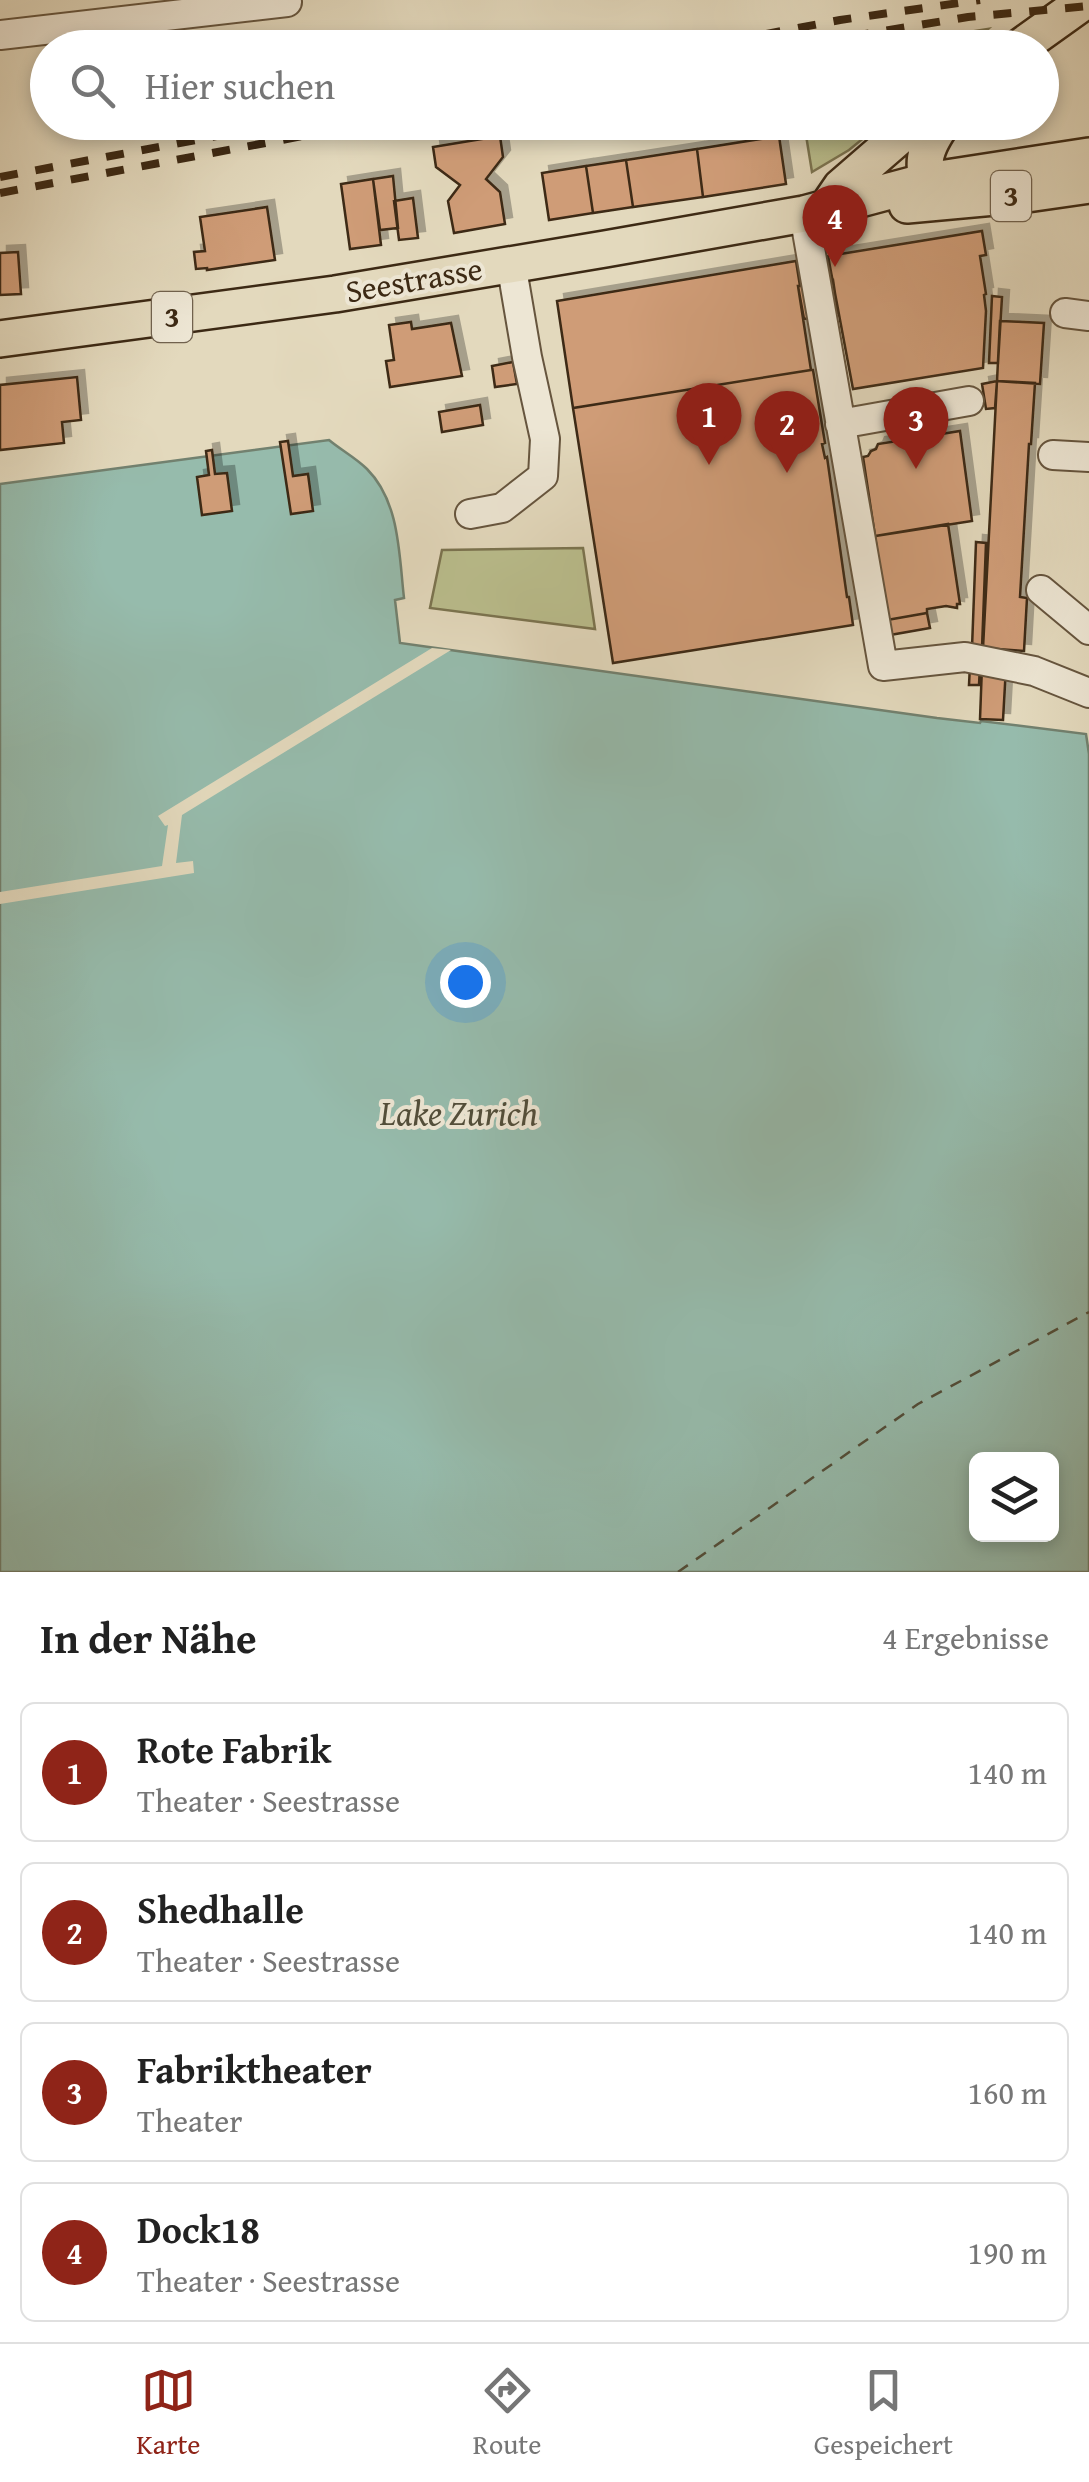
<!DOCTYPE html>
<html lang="de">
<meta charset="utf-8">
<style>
body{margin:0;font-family:"Gentium Book Plus",serif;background:#f6f6f6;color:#222}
.controls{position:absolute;right:30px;bottom:30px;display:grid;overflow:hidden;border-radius:15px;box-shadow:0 5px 15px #0003}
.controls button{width:90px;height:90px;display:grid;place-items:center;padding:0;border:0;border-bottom:2px solid #e0e0e0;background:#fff;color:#222;font:50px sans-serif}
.you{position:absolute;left:465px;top:982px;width:35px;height:35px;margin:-25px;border:8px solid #fff;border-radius:50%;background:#1a73e8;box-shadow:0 0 0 15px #1a73e833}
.badge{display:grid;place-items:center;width:65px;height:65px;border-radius:50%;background:#8f2418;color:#fff;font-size:32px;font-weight:700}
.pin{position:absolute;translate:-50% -82px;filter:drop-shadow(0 2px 5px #0008)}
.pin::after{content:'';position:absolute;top:52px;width:35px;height:30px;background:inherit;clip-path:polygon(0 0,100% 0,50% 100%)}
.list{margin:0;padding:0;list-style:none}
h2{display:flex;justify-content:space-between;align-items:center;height:130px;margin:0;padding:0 40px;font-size:42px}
h2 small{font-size:32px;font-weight:400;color:#767676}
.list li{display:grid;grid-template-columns:65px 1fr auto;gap:30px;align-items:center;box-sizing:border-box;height:140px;margin:0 20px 20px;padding:0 20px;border:2px solid #e0e0e0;border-radius:15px}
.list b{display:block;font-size:38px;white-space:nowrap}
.list p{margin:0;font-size:32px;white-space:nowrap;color:#767676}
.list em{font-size:32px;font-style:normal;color:#767676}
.icon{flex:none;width:55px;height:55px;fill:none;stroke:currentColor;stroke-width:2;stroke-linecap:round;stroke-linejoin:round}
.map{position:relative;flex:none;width:1089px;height:1572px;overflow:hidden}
.search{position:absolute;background:#fff;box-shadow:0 5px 15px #0003;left:30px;right:30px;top:30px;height:110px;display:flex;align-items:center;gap:25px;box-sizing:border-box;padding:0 35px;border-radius:55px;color:#767676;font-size:38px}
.sheet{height:770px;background:#fff}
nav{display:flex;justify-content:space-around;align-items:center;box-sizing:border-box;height:140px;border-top:2px solid #e0e0e0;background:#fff;font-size:28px;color:#767676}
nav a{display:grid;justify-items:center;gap:5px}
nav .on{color:#8f2418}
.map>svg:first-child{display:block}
.green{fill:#babe8d;stroke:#7b7450;stroke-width:2.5}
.water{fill:#96bbac;stroke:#72816f;stroke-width:2.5;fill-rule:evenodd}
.pier{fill:#e3d9bd}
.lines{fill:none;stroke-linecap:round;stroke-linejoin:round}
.ferry{stroke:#524e3a;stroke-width:2.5;stroke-dasharray:12 10;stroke-linecap:butt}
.building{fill:#cf9c77;stroke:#3c2914;stroke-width:2.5;filter:url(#shadow)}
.minor-casing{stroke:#66553e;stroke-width:32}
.major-casing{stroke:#3c2914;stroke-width:40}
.minor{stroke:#ede6d4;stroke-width:28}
.major{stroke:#e3d9bd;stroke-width:35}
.rail{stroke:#3c2914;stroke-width:8;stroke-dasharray:18 18;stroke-linecap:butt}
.labels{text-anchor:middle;stroke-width:8;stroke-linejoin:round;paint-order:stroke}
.shield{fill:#ede6d4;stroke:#71624e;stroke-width:2.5}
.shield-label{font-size:30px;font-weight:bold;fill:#3c2914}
.street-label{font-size:32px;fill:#3c2914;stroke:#ede6d4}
.water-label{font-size:35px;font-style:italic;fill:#524e3a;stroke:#ede6d4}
</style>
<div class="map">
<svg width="1089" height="1572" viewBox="0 0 1089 1572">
<defs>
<filter id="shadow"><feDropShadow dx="7" dy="-7" stdDeviation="0" flood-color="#0004"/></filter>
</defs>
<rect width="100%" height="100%" fill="#e3d9bd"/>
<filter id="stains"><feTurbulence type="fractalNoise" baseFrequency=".002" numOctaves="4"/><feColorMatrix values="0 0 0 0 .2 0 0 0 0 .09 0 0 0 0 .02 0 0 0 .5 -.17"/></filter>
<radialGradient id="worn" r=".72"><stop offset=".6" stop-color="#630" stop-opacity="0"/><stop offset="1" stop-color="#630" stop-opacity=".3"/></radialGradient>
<path class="green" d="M 988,29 L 967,47 L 933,47 L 963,33 Z
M 804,123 L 804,122 L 882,123 L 849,150 L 812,172 Z
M 583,548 L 595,629 L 430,608 L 442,550 Z"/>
<path class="water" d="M 329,440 C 341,450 356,458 367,469 C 400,502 399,555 404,598 L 395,600 L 400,643 L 937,718 L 980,723 L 981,721 L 1086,734 L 1089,754 L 1089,1572 L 0,1572 L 0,484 ZM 976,1460 L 1052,1460 L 1052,1534 L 976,1534 Z"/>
<path class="pier" d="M 432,648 L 451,650 L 182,815 L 176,863 L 193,861 L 194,873 L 0,904 L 0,892 L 162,866 L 168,825 L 165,826 L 158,816 Z"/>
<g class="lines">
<path class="ferry" d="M 678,1572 L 918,1404 L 1089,1312"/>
</g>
<path class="building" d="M 500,136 L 503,157 L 486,179 L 500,192 L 505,224 L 454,233 L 448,201 L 460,185 L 436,167 L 433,147 Z
M 779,136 L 786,184 L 703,197 L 697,149 Z
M 697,149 L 703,197 L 633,207 L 626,160 Z
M 626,160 L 633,207 L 593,213 L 586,166 Z
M 586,166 L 593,213 L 549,220 L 542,173 Z
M 393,176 L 398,228 L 380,230 L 373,179 Z
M 373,179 L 381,245 L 350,249 L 341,184 Z
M 413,198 L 418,238 L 399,240 L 394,201 Z
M 267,207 L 275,260 L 207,270 L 207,268 L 196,269 L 194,252 L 205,251 L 200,217 Z
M 982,231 L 986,255 L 980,256 L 986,294 L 984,295 L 986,311 L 983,368 L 853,389 L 828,256 Z
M 18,252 L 21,294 L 0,295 L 0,253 Z
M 796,261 L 800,286 L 798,286 L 811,370 L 573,408 L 557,301 Z
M 833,280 L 838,313 L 804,319 L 798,286 Z
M 992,296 L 1002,297 L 998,363 L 989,363 Z
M 1000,321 L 1044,323 L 1040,384 L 997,381 Z
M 411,322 L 412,329 L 451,323 L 462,376 L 390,387 L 386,361 L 394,360 L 389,325 Z
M 513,362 L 517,384 L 495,387 L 492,366 Z
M 811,370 L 813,370 L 825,443 L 822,444 L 825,458 L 827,457 L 847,597 L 849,597 L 853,625 L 613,663 L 573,408 Z
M 77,377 L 81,420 L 62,422 L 64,443 L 0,450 L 0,385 Z
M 997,381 L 1035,383 L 1031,444 L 1029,444 L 1020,597 L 1027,598 L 1024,651 L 983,648 Z
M 997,381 L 995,408 L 986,409 L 982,384 Z
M 480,405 L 483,425 L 442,432 L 439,412 Z
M 960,431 L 972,521 L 875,536 L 863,457 L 868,456 L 871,451 L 876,449 L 878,444 Z
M 288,441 L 293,476 L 308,474 L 313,511 L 291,514 L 280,442 Z
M 212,450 L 215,474 L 227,473 L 232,511 L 202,515 L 197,477 L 209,475 L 206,451 Z
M 948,524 L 960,604 L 957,604 L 957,608 L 946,606 L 927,609 L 927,613 L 887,620 L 875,536 Z
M 976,542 L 986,543 L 982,648 L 972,648 Z
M 927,613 L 930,628 L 890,635 L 887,620 Z
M 970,665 L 980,666 L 979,685 L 969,685 Z
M 982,666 L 1006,667 L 1003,720 L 980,719 Z"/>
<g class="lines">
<g class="minor-casing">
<path id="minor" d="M 0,35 L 287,2
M 804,214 L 883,666 L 965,657 L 1034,671 L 1089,693
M 1065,313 L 1089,316
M 840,424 L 969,401
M 1053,455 L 1089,457
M 470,514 L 502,508 L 543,476 L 545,439 L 527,357 L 511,263
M 1041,590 L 1089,630"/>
</g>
<g class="major-casing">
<path id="major" d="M 1019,48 L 1086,0
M 931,201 C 923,163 920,155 943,122
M 907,205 L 1027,194 L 1089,185
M 826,209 L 841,187 L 916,122
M 0,339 L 335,294 L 605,249 L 804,214 L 927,181 L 1089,156"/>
</g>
<use href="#minor" class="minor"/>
<use href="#major" class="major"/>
<path class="rail" d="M 692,48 L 840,20 L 980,0
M 780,48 L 968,17 L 1089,6
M 0,177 L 291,122
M 0,193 L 377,122"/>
</g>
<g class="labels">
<g class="shield">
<rect x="991" y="171" width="40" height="50" rx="8"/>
<rect x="152" y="292" width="40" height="50" rx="8"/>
</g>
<g class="shield-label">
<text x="1011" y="206">3</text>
<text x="172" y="327">3</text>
</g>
<g class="street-label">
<text transform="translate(414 280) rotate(-10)" y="11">Seestrasse</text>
</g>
<g class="water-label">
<text x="459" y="1125">Lake Zurich</text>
</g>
</g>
<rect width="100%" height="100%" filter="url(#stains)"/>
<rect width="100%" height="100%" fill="url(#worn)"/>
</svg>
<div class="controls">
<button><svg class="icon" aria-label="layers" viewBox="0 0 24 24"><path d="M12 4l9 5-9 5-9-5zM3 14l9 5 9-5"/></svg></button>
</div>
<div class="you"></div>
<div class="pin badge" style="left:709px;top:465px">1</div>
<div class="pin badge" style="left:787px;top:473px">2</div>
<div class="pin badge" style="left:916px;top:469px">3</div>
<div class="pin badge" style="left:835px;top:267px">4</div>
<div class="search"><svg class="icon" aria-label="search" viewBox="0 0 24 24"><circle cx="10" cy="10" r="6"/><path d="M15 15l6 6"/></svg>Hier suchen</div>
</div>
<section class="sheet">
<h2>In der Nähe<small>4 Ergebnisse</small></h2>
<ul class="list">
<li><span class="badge">1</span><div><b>Rote Fabrik</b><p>Theater · Seestrasse</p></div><em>140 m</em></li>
<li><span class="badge">2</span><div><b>Shedhalle</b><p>Theater · Seestrasse</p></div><em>140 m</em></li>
<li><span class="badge">3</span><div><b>Fabriktheater</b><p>Theater</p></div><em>160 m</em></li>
<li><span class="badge">4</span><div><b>Dock18</b><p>Theater · Seestrasse</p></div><em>190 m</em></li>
</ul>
</section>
<nav>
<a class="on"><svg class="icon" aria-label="map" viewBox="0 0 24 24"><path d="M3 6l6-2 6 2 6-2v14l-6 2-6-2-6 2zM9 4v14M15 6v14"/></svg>Karte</a>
<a><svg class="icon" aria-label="directions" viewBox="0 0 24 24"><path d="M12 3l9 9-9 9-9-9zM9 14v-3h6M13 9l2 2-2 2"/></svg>Route</a>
<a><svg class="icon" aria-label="saved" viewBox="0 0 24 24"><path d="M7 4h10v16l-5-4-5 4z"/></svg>Gespeichert</a>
</nav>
